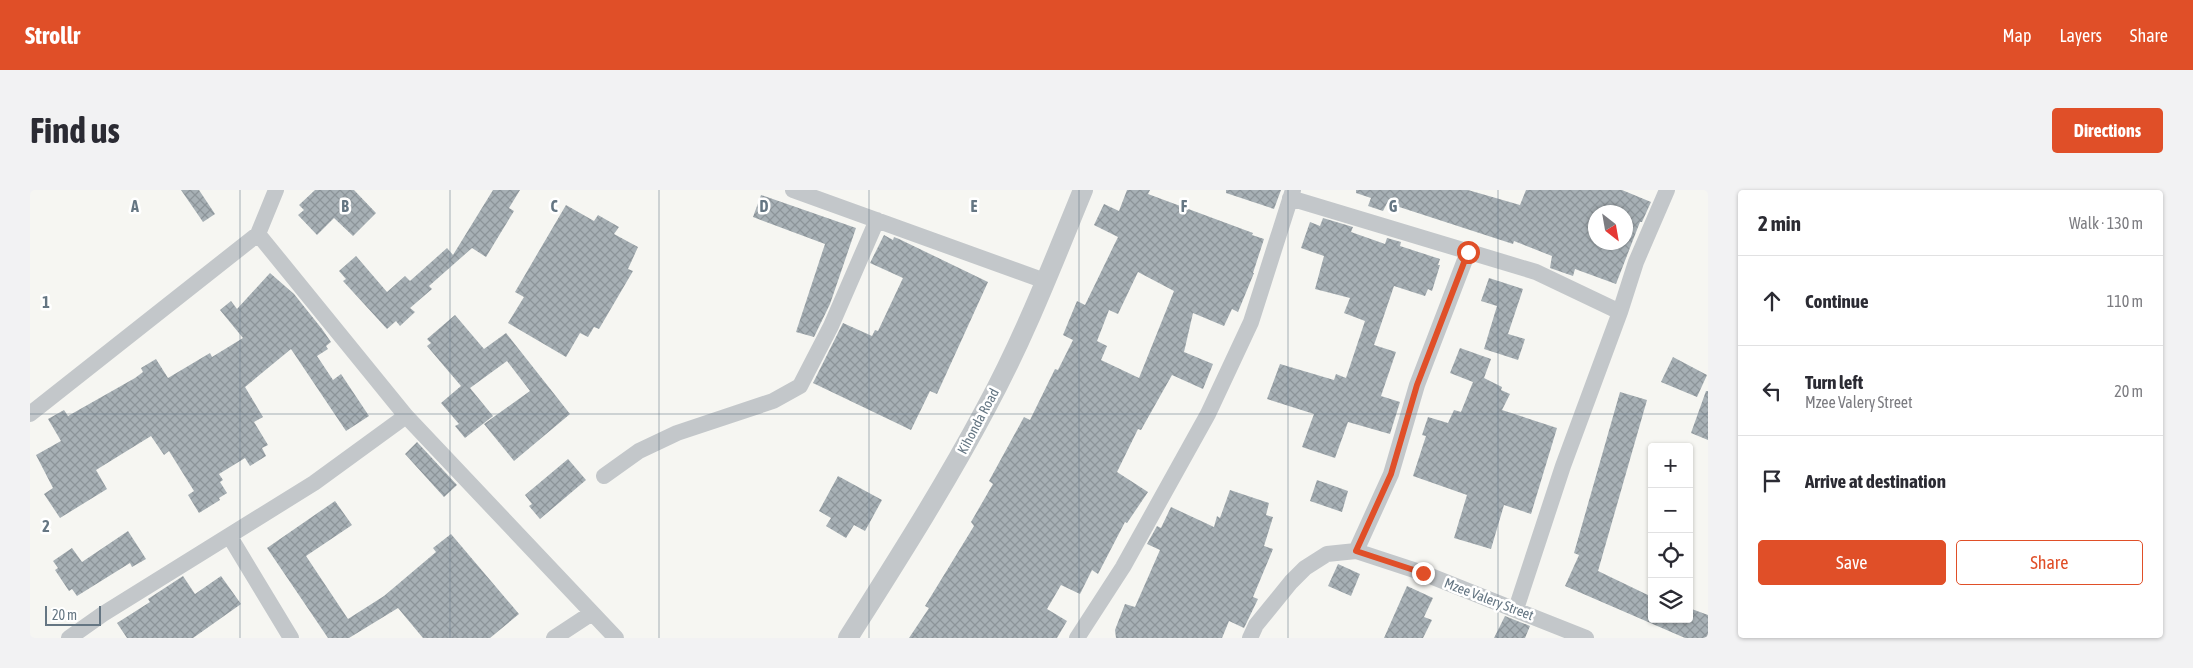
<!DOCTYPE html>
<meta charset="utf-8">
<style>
body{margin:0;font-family:"Asap Condensed",sans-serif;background:#f2f2f3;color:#2b2b33}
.controls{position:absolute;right:15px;bottom:15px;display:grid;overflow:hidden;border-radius:5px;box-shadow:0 1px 4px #0004}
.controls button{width:45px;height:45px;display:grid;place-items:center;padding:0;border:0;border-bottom:1px solid #e1e1e2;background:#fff;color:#2b2b33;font:25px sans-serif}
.compass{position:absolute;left:1558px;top:15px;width:45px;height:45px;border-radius:50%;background:#fff;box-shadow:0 1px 4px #0004;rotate:149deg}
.scale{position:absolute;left:15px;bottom:12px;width:56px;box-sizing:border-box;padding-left:5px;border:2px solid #657683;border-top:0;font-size:14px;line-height:18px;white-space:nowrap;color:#657683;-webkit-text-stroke:4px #fff;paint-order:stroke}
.stop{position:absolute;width:15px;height:15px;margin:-11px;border:4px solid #e04f28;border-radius:50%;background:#fff}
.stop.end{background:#e04f28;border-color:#fff;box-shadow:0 1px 5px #0008}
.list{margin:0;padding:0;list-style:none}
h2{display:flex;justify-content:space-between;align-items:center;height:65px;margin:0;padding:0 20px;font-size:21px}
h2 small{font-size:16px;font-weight:400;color:#7c7c81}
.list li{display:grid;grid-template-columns:32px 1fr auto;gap:15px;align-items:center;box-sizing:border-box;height:90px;padding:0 20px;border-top:1px solid #e1e1e2}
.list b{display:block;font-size:19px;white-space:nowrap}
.list p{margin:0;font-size:16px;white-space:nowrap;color:#7c7c81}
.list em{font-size:16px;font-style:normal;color:#7c7c81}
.actions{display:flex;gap:10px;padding:15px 20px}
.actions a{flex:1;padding:11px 0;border:1px solid #e04f28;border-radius:5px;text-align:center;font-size:18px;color:#e04f28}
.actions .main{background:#e04f28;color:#fff}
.icon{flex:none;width:28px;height:28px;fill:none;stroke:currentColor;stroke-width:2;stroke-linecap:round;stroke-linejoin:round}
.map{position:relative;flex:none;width:1678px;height:448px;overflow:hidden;border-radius:5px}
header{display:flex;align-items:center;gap:30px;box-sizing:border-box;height:70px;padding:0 25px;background:#e04f28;color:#fff}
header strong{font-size:24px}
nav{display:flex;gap:28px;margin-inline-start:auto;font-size:18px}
.intro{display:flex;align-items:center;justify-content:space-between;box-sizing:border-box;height:120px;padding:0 30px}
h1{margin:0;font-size:35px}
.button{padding:12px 22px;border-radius:5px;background:#e04f28;color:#fff;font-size:18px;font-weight:700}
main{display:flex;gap:30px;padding:0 30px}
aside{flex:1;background:#fff;border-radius:5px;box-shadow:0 1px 4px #0004}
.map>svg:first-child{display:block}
.building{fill:url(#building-cross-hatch);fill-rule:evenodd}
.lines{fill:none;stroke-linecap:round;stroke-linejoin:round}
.minor{stroke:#c3c7ca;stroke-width:16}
.tertiary{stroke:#c3c7ca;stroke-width:20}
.route{stroke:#e04f28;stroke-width:6}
.grid{fill:none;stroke:#657683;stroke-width:1;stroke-opacity:0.55}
.labels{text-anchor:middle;stroke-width:5;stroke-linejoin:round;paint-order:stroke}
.street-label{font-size:14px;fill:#657683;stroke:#fff}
.grid-label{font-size:16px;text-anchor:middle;font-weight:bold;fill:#657683;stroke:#fff;stroke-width:5;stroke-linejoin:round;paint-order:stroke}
</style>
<header>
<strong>Strollr</strong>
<nav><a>Map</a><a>Layers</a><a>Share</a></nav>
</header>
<div class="intro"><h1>Find us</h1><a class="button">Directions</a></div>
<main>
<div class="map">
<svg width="1678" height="448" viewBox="0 0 1678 448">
<defs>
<pattern id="building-cross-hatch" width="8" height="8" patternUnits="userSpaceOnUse" patternTransform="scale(1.25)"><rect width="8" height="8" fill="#a7b0b5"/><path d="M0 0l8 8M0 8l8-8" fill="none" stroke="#8c9499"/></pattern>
</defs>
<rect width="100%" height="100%" fill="#f6f6f2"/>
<path class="building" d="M 151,0 L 169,0 L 185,24 L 173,32 Z
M 285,0 L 324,0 L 346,23 L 323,46 L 304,28 L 287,45 L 268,25 L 274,20 L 269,15 Z
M 463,0 L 490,0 L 479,18 L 484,21 L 456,67 L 442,58 L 399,96 L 402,99 L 380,118 L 385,122 L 370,136 L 366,131 L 357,139 L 313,91 L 316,89 L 309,81 L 326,66 L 357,102 L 375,86 L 380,91 L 417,58 L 423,65 Z
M 1097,0 L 1120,0 L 1118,4 L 1223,43 L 1222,45 L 1234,49 L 1223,83 L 1224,83 L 1208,122 L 1202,119 L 1194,136 L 1163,123 L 1154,162 L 1183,174 L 1173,199 L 1142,185 L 1111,240 L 1108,239 L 1087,282 L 1118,302 L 1097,333 L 1095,332 L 1068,384 L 1062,380 L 1050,404 L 1031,395 L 1017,419 L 1037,431 L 1027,448 L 879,448 L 899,418 L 895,416 L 944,336 L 941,332 L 963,294 L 959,291 L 994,227 L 1000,230 L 1025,179 L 1028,180 L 1043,150 L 1033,145 L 1047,111 L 1055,115 L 1088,47 L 1064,35 L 1074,14 L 1089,21 ZM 1108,82 L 1144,101 L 1109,188 L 1071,170 L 1077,156 L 1067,151 L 1079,120 L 1088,124 Z
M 1196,0 L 1251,0 L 1244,19 L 1196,3 Z
M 1326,0 L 1438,0 L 1490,15 L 1496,0 L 1592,0 L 1621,12 L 1612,32 L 1610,32 L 1586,94 L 1545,79 L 1543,86 L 1520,78 L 1522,66 L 1484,51 L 1483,54 L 1357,13 L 1353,21 L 1338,16 L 1341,8 L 1326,3 ZM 1566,22 L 1596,22 L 1596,52 L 1566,52 Z
M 731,5 L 826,38 L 800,114 L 784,147 L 766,142 L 795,54 L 723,27 Z
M 536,15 L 564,31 L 568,25 L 589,37 L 584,44 L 608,57 L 598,79 L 603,81 L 569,139 L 564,137 L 558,147 L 550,143 L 536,167 L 478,133 L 494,107 L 485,102 Z
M 1293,28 L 1323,37 L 1321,42 L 1355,54 L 1357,48 L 1371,52 L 1370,56 L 1410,69 L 1408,75 L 1410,75 L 1402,101 L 1398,99 L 1395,106 L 1364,96 L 1344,155 L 1366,162 L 1351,206 L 1370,212 L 1360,244 L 1318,232 L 1305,268 L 1272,257 L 1284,224 L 1237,209 L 1250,174 L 1304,190 L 1306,184 L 1316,188 L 1335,131 L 1314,123 L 1320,108 L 1285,99 L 1294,66 L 1271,58 L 1280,32 L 1290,36 Z
M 854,45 L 863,50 L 864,47 L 869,49 L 958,92 L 907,204 L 900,201 L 881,240 L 783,193 L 813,133 L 842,146 L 845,140 L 848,141 L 873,88 L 840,73 Z
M 240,83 L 264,104 L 292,139 L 301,152 L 296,156 L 298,159 L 287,166 L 303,190 L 311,184 L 339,226 L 316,241 L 261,159 L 215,197 L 233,227 L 224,232 L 238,255 L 232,258 L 236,266 L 220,276 L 215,268 L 189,284 L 193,290 L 190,292 L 197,303 L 189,308 L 190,310 L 169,323 L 158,305 L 164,301 L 139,261 L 134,265 L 121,246 L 66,280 L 77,299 L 30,328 L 14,304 L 23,298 L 6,265 L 31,251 L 18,229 L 34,220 L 38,226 L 105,188 L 113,182 L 111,178 L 126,169 L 138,188 L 180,163 L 182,167 L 213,148 L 190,120 L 201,111 L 207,119 Z
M 1459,88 L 1493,99 L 1478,144 L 1495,149 L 1488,170 L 1454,159 L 1467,116 L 1451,111 Z
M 425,125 L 454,159 L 476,143 L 540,224 L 484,271 L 454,234 L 500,201 L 477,171 L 440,198 L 463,226 L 435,248 L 425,236 L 429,234 L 411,213 L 431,196 L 397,156 L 401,153 L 397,149 Z
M 1430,158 L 1461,169 L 1454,188 L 1472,197 L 1471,200 L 1480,204 L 1472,220 L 1527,238 L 1501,324 L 1474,315 L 1461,359 L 1424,348 L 1437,305 L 1383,286 L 1396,246 L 1392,245 L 1398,227 L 1418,233 L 1424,220 L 1431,222 L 1443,192 L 1420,183 Z
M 1643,167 L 1677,185 L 1667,207 L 1631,192 Z
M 1676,201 L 1678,201 L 1678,250 L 1661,243 Z
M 1590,202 L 1617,210 L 1568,381 L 1622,407 L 1622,429 L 1659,429 L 1659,418 L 1678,425 L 1678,448 L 1655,448 L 1535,396 L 1549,365 L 1544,363 Z
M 387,252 L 427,295 L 414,307 L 375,264 Z
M 538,269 L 556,290 L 510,329 L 499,316 L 502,314 L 495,305 Z
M 808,286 L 852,310 L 835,341 L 824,335 L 816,348 L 796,336 L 801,328 L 789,321 Z
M 1287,290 L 1318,301 L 1312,322 L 1280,311 Z
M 1200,300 L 1239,313 L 1236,325 L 1243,327 L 1234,356 L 1243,359 L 1223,407 L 1228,409 L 1214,438 L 1199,431 L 1192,448 L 1086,448 L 1085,440 L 1095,414 L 1105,417 L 1130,360 L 1117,354 L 1127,336 L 1131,338 L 1141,317 L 1184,337 L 1187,326 L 1190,328 Z
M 305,311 L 322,335 L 276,366 L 318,429 L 354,406 L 406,362 L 403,358 L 421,344 L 489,424 L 460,448 L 393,448 L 368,418 L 319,448 L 298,448 L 237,358 Z
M 98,341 L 116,369 L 102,377 L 100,373 L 47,406 L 42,399 L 39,401 L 25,380 L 28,378 L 23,371 L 42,358 L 52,372 Z
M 1308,374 L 1330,384 L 1321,406 L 1298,396 Z
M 153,386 L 165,404 L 191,386 L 211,414 L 163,448 L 97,448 L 87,433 L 120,412 L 118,409 Z
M 1377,396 L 1403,408 L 1394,427 L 1402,430 L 1393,448 L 1354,448 Z
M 1475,426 L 1500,436 L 1495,448 L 1464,448 Z"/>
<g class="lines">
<path class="minor" d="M 763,0 L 1015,91
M 1260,8 L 1506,82 L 1590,122
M 228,44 L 376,226 L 586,448
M 0,224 L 228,44 L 246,0
M 574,286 L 609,261 L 647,243 L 743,211 L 770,196 L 801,136 L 847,30
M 200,347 L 261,448
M 1326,361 L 1361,284 L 1387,195 L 1438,62
M 1486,419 L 1533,276 L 1590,122 L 1606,72 L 1637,0
M 39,448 L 73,424 L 284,293 L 376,226
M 524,448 L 562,423
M 1047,448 L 1093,377 L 1178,224 L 1221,132 L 1263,0
M 1220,448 L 1226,435 L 1261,392 L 1275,378 L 1297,364 L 1326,361 L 1393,383 L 1556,448"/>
<path class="tertiary" d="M 818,448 C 866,372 914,297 956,218 C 994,148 1023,73 1053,0"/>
</g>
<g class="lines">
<path class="route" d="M 1393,383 L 1326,361 L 1361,284 L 1387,195 L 1438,62"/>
</g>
<path class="grid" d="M 210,0 L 210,448M 420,0 L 420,448M 629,0 L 629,448M 839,0 L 839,448M 1049,0 L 1049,448M 1258,0 L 1258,448M 1468,0 L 1468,448M 0,224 L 1678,224"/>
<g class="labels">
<g class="street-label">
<text transform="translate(948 231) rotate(-62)" y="5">Kihonda Road</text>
<text transform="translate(1459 409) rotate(21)" y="5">Mzee Valery Street</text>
</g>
</g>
<g class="grid-label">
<text x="105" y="22">A</text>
<text x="315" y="22">B</text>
<text x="524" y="22">C</text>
<text x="734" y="22">D</text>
<text x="944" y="22">E</text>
<text x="1154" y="22">F</text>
<text x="1363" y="22">G</text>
<text x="16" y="118">1</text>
<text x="16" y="342">2</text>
</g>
</svg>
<div class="controls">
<button>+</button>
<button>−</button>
<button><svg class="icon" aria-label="locate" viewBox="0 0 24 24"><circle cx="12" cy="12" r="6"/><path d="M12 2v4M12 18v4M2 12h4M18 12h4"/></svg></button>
<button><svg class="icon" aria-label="layers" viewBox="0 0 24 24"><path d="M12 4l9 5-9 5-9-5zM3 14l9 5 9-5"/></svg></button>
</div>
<svg class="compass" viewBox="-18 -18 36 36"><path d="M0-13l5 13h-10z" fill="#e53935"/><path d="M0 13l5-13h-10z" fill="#7c7c81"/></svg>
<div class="scale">20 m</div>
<div class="stop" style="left:1438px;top:62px"></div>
<div class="stop end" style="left:1393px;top:383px"></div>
</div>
<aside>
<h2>2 min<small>Walk · 130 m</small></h2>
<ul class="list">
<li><svg class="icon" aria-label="ahead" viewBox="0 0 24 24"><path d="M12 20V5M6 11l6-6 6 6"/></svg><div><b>Continue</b></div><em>110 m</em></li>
<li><svg class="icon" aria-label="left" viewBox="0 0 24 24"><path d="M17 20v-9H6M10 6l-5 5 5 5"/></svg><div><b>Turn left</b><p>Mzee Valery Street</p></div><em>20 m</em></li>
<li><svg class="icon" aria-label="arrive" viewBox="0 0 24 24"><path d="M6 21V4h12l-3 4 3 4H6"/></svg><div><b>Arrive at destination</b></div></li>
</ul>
<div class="actions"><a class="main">Save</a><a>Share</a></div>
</aside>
</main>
